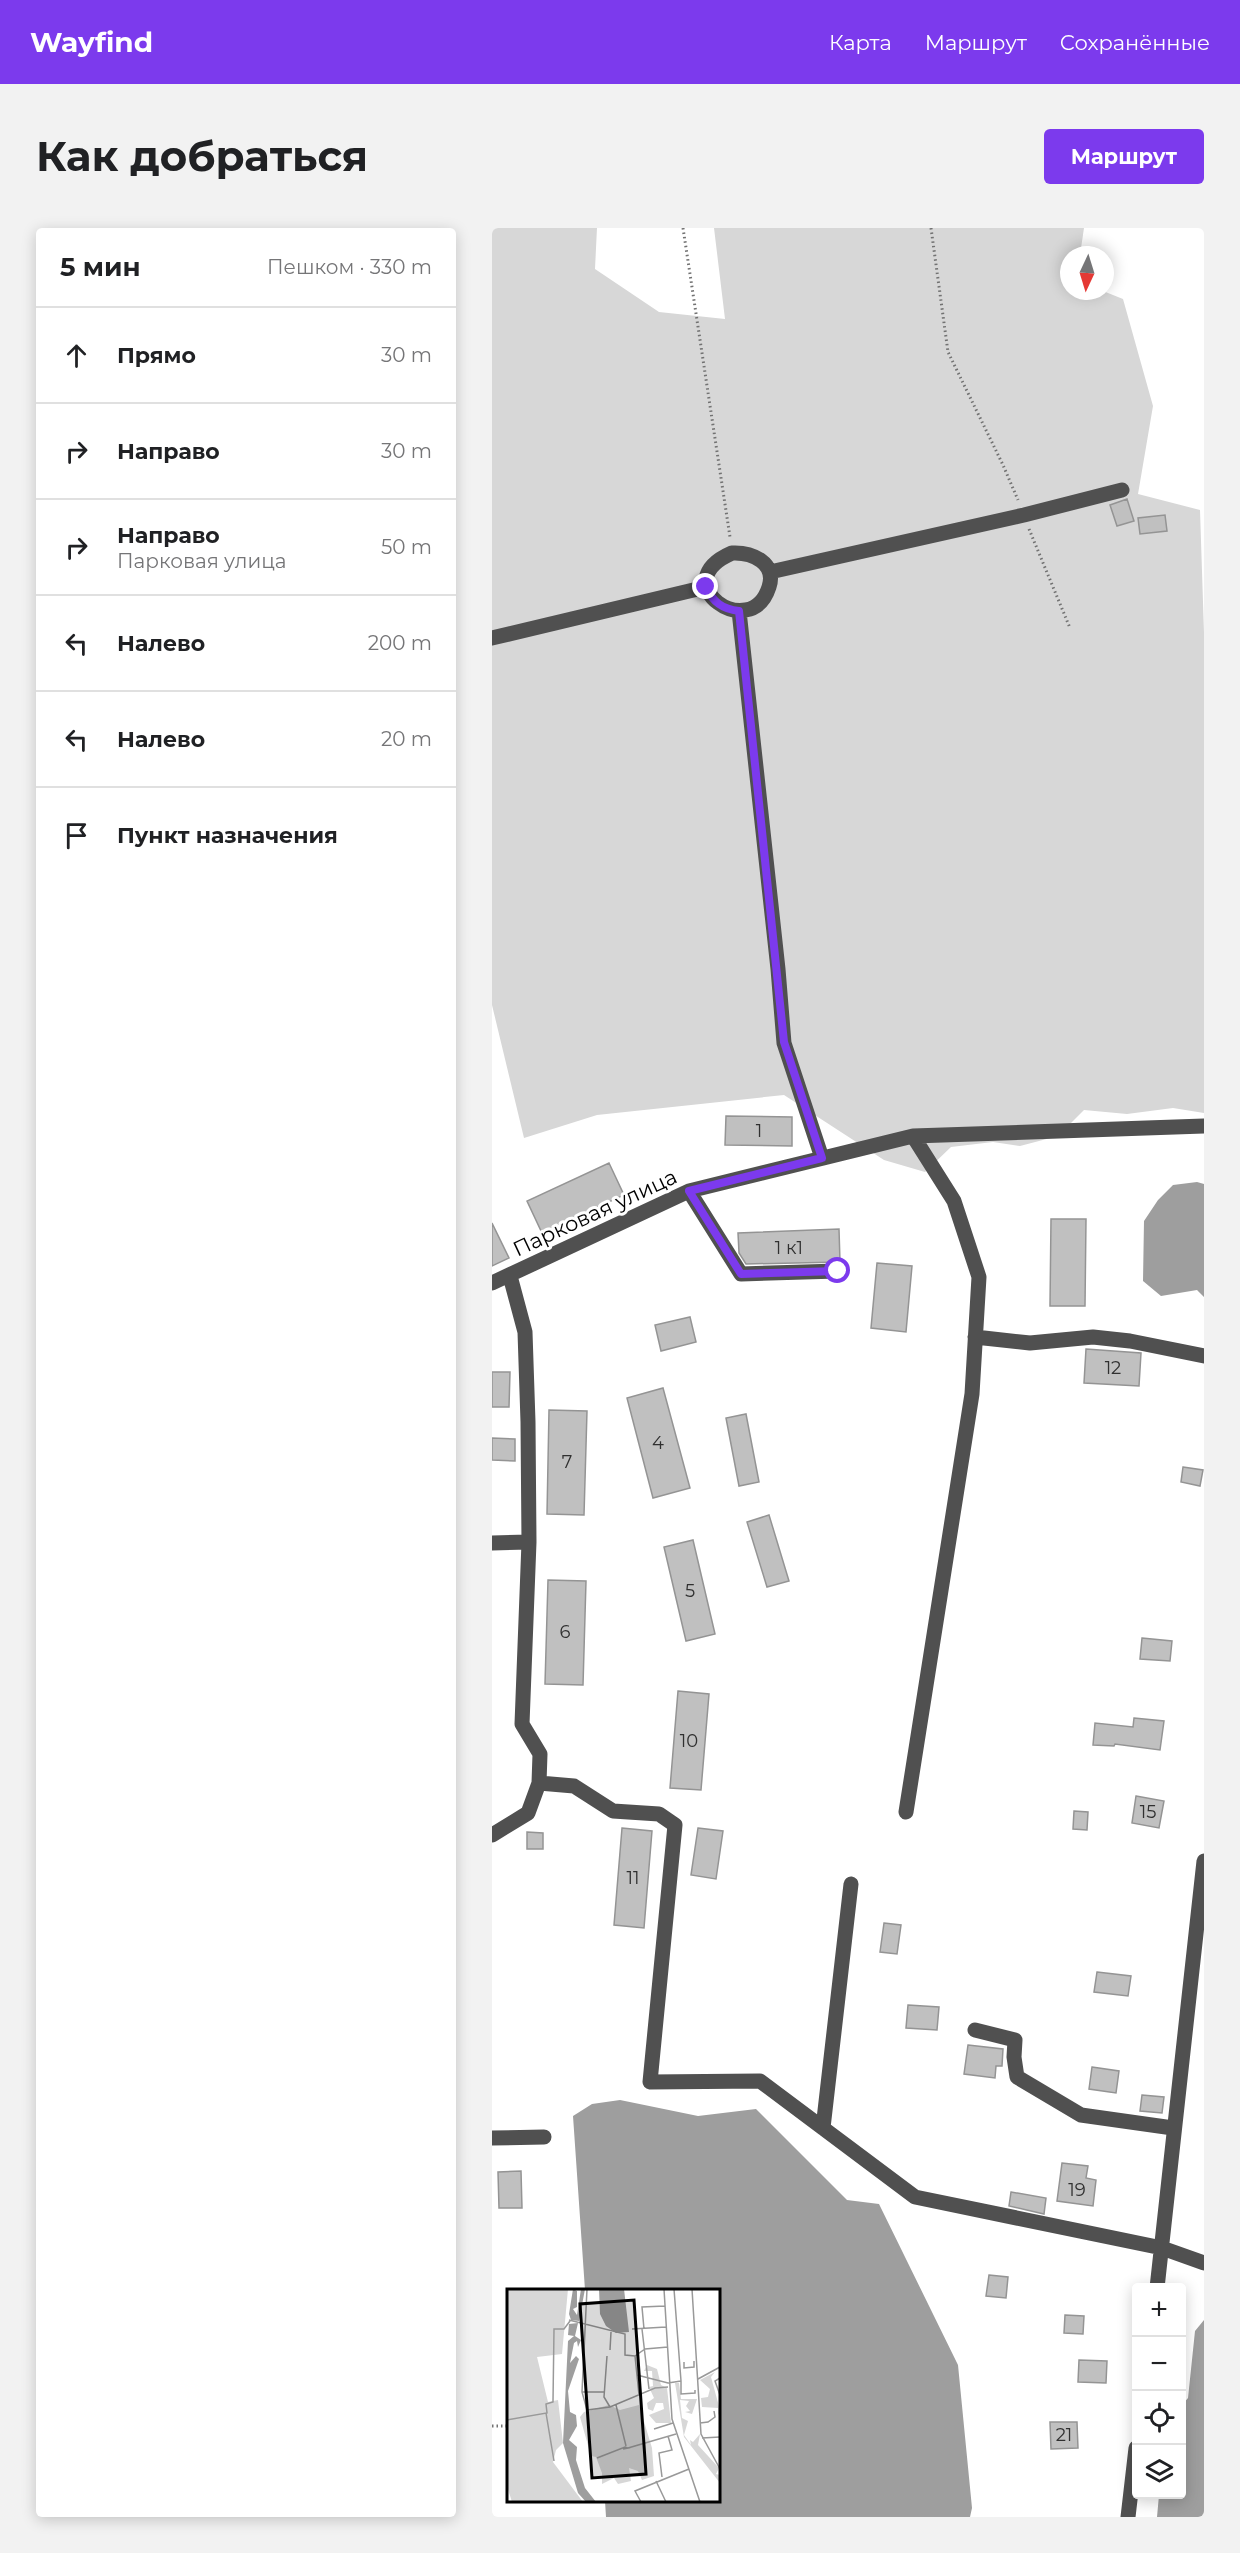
<!DOCTYPE html>
<html lang="ru">
<meta charset="utf-8">
<style>
body{margin:0;font-family:Montserrat,sans-serif;background:#f2f2f2;color:#202124}
.controls{position:absolute;right:18px;bottom:18px;display:grid;overflow:hidden;border-radius:6px;box-shadow:0 3px 15px #0003}
.controls button{width:54px;height:54px;display:grid;place-items:center;padding:0;border:0;border-bottom:2px solid #e0e0e0;background:#fff;color:#202124;font:30px sans-serif}
.compass{position:absolute;left:568px;top:18px;width:54px;height:54px;border-radius:50%;background:#fff;box-shadow:0 3px 15px #0003;rotate:184deg}
.stop{position:absolute;width:18px;height:18px;margin:-14px;border:4px solid #7c3aed;border-radius:50%;background:#fff}
.stop.end{background:#7c3aed;border-color:#fff;box-shadow:0 2px 6px #0008}
.list{margin:0;padding:0;list-style:none}
h2{display:flex;justify-content:space-between;align-items:center;height:78px;margin:0;padding:0 24px;font-size:26px}
h2 small{font-size:20px;font-weight:400;color:#757577}
.list li{display:grid;grid-template-columns:39px 1fr auto;gap:18px;align-items:center;box-sizing:border-box;height:96px;padding:0 24px;border-top:2px solid #e0e0e0}
.list b{display:block;font-size:22px;white-space:nowrap}
.list p{margin:0;font-size:20px;white-space:nowrap;color:#757577}
.list em{font-size:20px;font-style:normal;color:#757577}
.icon{flex:none;width:33px;height:33px;fill:none;stroke:currentColor;stroke-width:2;stroke-linecap:round;stroke-linejoin:round}
.map{position:relative;flex:none;width:712px;height:2289px;overflow:hidden;border-radius:6px}
header{display:flex;align-items:center;gap:36px;box-sizing:border-box;height:84px;padding:0 30px;background:#7c3aed;color:#fff}
header strong{font-size:28px}
nav{display:flex;gap:33px;margin-inline-start:auto;font-size:21px}
.intro{display:flex;align-items:center;justify-content:space-between;box-sizing:border-box;height:144px;padding:0 36px}
h1{margin:0;font-size:42px}
.button{padding:15px 27px;border-radius:6px;background:#7c3aed;color:#fff;font-size:21px;font-weight:700}
main{display:flex;gap:36px;padding:0 36px}
aside{flex:1;background:#fff;border-radius:6px;box-shadow:0 3px 15px #0003}
.map>svg:first-child{display:block}
.green{fill:#d7d7d7}
.water{fill:#9e9e9e}
.building{fill:#c0c0c0;stroke:#949494;stroke-width:1.5}
.lines{fill:none;stroke-linecap:round;stroke-linejoin:round}
.path{stroke:#727272;stroke-width:3;stroke-dasharray:1.5 3;stroke-linecap:butt}
.minor{stroke:#505050;stroke-width:15}
.route{stroke:#7c3aed;stroke-width:8}
.labels{text-anchor:middle;stroke-width:6;stroke-linejoin:round;paint-order:stroke}
.number-label{font-size:18px;fill:#303030}
.street-label{font-size:21px;fill:#000;stroke:#fff}
.inset-road{fill:none;stroke:#999;stroke-width:1.5}
.view{fill:#000;fill-opacity:0.15;stroke:#000;stroke-width:3}
.inset-edge{fill:none;stroke:#000;stroke-width:3}
</style>
<header>
<strong>Wayfind</strong>
<nav><a>Карта</a><a>Маршрут</a><a>Сохранённые</a></nav>
</header>
<div class="intro"><h1>Как добраться</h1><a class="button">Маршрут</a></div>
<main>
<aside>
<h2>5 мин<small>Пешком · 330 m</small></h2>
<ul class="list">
<li><svg class="icon" aria-label="ahead" viewBox="0 0 24 24"><path d="M12 20V5M6 11l6-6 6 6"/></svg><div><b>Прямо</b></div><em>30 m</em></li>
<li><svg class="icon" aria-label="right" viewBox="0 0 24 24"><path d="M7 20v-9h11M14 6l5 5-5 5"/></svg><div><b>Направо</b></div><em>30 m</em></li>
<li><svg class="icon" aria-label="right" viewBox="0 0 24 24"><path d="M7 20v-9h11M14 6l5 5-5 5"/></svg><div><b>Направо</b><p>Парковая улица</p></div><em>50 m</em></li>
<li><svg class="icon" aria-label="left" viewBox="0 0 24 24"><path d="M17 20v-9H6M10 6l-5 5 5 5"/></svg><div><b>Налево</b></div><em>200 m</em></li>
<li><svg class="icon" aria-label="left" viewBox="0 0 24 24"><path d="M17 20v-9H6M10 6l-5 5 5 5"/></svg><div><b>Налево</b></div><em>20 m</em></li>
<li><svg class="icon" aria-label="arrive" viewBox="0 0 24 24"><path d="M6 21V4h12l-3 4 3 4H6"/></svg><div><b>Пункт назначения</b></div></li>
</ul>
</aside>
<div class="map">
<svg width="712" height="2289" viewBox="0 0 712 2289">
<rect width="100%" height="100%" fill="#fff"/>
<path class="green" d="M 0,0 L 105,0 L 103,41 L 167,84 L 233,91 L 222,0 L 592,0 L 588,27 L 577,27 L 577,63 L 611,63 L 631,71 L 661,178 L 646,266 L 708,282 L 712,405 L 712,885 L 681,880 L 635,886 L 592,882 L 566,908 L 528,918 L 501,914 L 459,919 L 433,944 L 392,932 L 292,867 L 105,887 L 32,910 L 0,777 Z"/>
<path class="water" d="M 705,954 L 712,956 L 712,1069 L 705,1062 L 669,1068 L 651,1053 L 652,993 L 666,972 L 681,957 Z
M 128,1872 L 206,1888 L 264,1881 L 355,1972 L 387,1976 L 466,2137 L 480,2280 L 478,2289 L 114,2289 L 113,2273 L 226,2272 L 226,2062 L 93,2062 L 81,1888 L 100,1876 Z
M 712,2092 L 712,2289 L 665,2289 L 667,2267 L 690,2266 L 690,2177 L 696,2170 L 703,2103 Z"/>
<path class="building" d="M 635,271 L 642,293 L 625,298 L 618,277 Z
M 673,287 L 675,303 L 648,306 L 646,290 Z
M 234,888 L 300,889 L 300,918 L 233,917 Z
M 117,935 L 132,967 L 50,1005 L 35,973 Z
M 559,991 L 594,991 L 593,1078 L 558,1078 Z
M 0,995 L 17,1030 L 0,1038 Z
M 347,1001 L 348,1034 L 254,1036 L 247,1025 L 246,1005 Z
M 385,1035 L 420,1038 L 414,1104 L 379,1100 Z
M 198,1089 L 204,1114 L 169,1123 L 163,1097 Z
M 594,1121 L 649,1125 L 647,1158 L 592,1155 Z
M 0,1144 L 18,1144 L 17,1179 L 0,1179 Z
M 171,1160 L 198,1260 L 161,1270 L 135,1170 Z
M 57,1182 L 95,1183 L 92,1287 L 55,1286 Z
M 254,1186 L 267,1254 L 247,1258 L 234,1190 Z
M 0,1210 L 23,1211 L 23,1233 L 0,1232 Z
M 691,1239 L 711,1242 L 708,1258 L 689,1254 Z
M 277,1287 L 297,1353 L 275,1359 L 255,1294 Z
M 201,1312 L 223,1406 L 194,1413 L 172,1319 Z
M 56,1352 L 94,1353 L 91,1457 L 53,1456 Z
M 650,1410 L 680,1413 L 678,1433 L 648,1431 Z
M 186,1463 L 217,1466 L 209,1562 L 178,1560 Z
M 642,1490 L 672,1493 L 668,1522 L 623,1516 L 622,1518 L 601,1517 L 603,1495 L 641,1499 Z
M 644,1568 L 672,1573 L 667,1600 L 640,1595 Z
M 582,1583 L 596,1584 L 595,1602 L 581,1601 Z
M 130,1600 L 160,1603 L 152,1700 L 122,1697 Z
M 206,1600 L 231,1603 L 224,1651 L 199,1647 Z
M 35,1604 L 51,1605 L 51,1621 L 35,1621 Z
M 392,1695 L 409,1697 L 405,1726 L 388,1724 Z
M 605,1744 L 639,1748 L 636,1768 L 602,1764 Z
M 416,1777 L 447,1779 L 445,1802 L 414,1800 Z
M 476,1817 L 511,1821 L 510,1838 L 504,1838 L 503,1850 L 472,1846 Z
M 600,1839 L 627,1843 L 624,1865 L 597,1861 Z
M 650,1867 L 672,1869 L 670,1885 L 648,1883 Z
M 570,1935 L 596,1938 L 594,1950 L 604,1952 L 601,1978 L 565,1973 Z
M 29,1943 L 30,1980 L 7,1980 L 6,1944 Z
M 519,1964 L 554,1970 L 552,1986 L 517,1978 Z
M 497,2047 L 516,2049 L 514,2070 L 494,2068 Z
M 573,2087 L 592,2088 L 591,2106 L 572,2105 Z
M 587,2132 L 615,2133 L 614,2155 L 586,2154 Z
M 558,2194 L 585,2194 L 586,2220 L 559,2221 Z"/>
<g class="lines">
<path class="path" d="M 191,0 L 238,309
M 439,0 L 456,124 L 511,237 L 526,272
M 537,301 L 578,400
M 0,2198 L 16,2198"/>
<path class="minor" d="M 240,325 C 260,324 285,335 277,359 C 259,416 171,355 240,325 Z
M 278,344 L 532,287 L 630,262
M 247,383 L 286,741 L 292,815 L 330,930
M 0,410 L 214,359
M 197,963 L 249,1046 L 346,1043
M 18,1048 L 33,1104 L 36,1194 L 37,1314 L 30,1496 L 48,1526 L 47,1555
M 0,1055 L 197,963 L 421,908 L 712,898
M 483,1109 L 538,1115 L 601,1109 L 638,1113 L 712,1128
M 0,1315 L 37,1314
M 414,1584 L 480,1166 L 487,1049 L 462,973 L 421,908
M 0,1607 L 36,1585 L 47,1555 L 82,1558 L 121,1583 L 167,1586 L 183,1597 L 158,1854 L 268,1853 L 423,1969 L 670,2020 L 712,2035
M 483,1802 L 523,1812 L 522,1829 L 525,1849 L 589,1887 L 681,1900
M 331,1900 L 359,1656
M 0,1910 L 52,1909
M 665,2060 L 712,1633
M 636,2289 L 644,2220"/>
</g>
<g class="lines">
<path class="route" d="M 214,359 C 221,374 230,381 247,383 L 292,814 L 330,930 L 197,963 L 249,1046 L 346,1043"/>
</g>
<g class="labels">
<g class="number-label">
<text x="267" y="909">1</text>
<text x="297" y="1026">1 к1</text>
<text x="621" y="1146">12</text>
<text x="166" y="1221">4</text>
<text x="75" y="1240">7</text>
<text x="198" y="1369">5</text>
<text x="73" y="1410">6</text>
<text x="197" y="1519">10</text>
<text x="656" y="1590">15</text>
<text x="141" y="1656">11</text>
<text x="585" y="1968">19</text>
<text x="572" y="2213">21</text>
</g>
<g class="street-label">
<text transform="translate(103 985) rotate(-25)" y="7">Парковая улица</text>
</g>
</g>
<g transform="translate(15 2061)">
<rect width="213" height="213" fill="#fff"/>
<path d="M 0,0 L 61,0 L 55,65 L 30,68 L 41,113 L 51,111 L 56,154 L 49,161 L 46,173 L 76,213 L 5,213 L 0,197 ZM 140,76 L 150,80 L 154,96 L 160,99 L 164,134 L 149,134 L 142,126 L 157,120 L 156,114 L 149,114 L 146,122 L 141,120 L 140,114 L 147,109 L 142,98 L 146,97 L 145,82 L 137,82 ZM 208,83 L 204,88 L 213,121 L 211,127 L 211,119 L 195,118 L 194,109 L 201,108 L 203,100 L 193,91 ZM 168,94 L 172,94 L 174,110 L 190,110 L 185,125 L 178,123 L 183,122 L 179,117 L 182,112 L 173,111 L 175,129 L 181,132 L 177,146 L 184,156 L 183,151 L 186,153 L 193,145 L 191,156 L 212,179 L 209,185 L 213,186 L 213,194 L 177,148 ZM 102,116 L 113,121 L 132,116 L 145,159 L 147,187 L 135,191 L 131,182 L 122,179 L 124,192 L 111,195 L 107,189 L 95,195 L 95,184 L 89,168 L 84,167 L 73,128 L 77,123 Z" fill="#d7d7d7"/>
<path d="M 66,0 L 70,2 L 70,18 L 66,20 L 70,26 L 74,0 L 78,0 L 72,32 L 64,31 L 62,25 ZM 92,0 L 117,0 L 122,43 L 109,44 L 99,37 L 93,25 ZM 71,34 L 68,47 L 74,51 L 71,58 L 70,52 L 67,54 L 63,74 L 69,67 L 72,70 L 61,102 L 63,123 L 69,126 L 70,137 L 62,151 L 70,158 L 69,171 L 78,199 L 89,213 L 79,213 L 71,204 L 56,154 L 61,52 L 67,47 L 61,46 L 62,35 Z" fill="#9e9e9e"/>
<path class="inset-road" d="M 80,0 L 75,103 L 80,121 L 103,118 L 148,99 L 161,98M 157,0 L 165,130 L 193,213M 167,0 L 174,92M 185,0 L 194,145 L 213,180M 62,31 L 118,45 L 118,66 L 128,67 L 138,60 L 161,58M 125,40 L 159,38M 135,40 L 142,100M 137,40 L 135,18 L 158,17M 103,61 L 104,43M 100,67 L 97,108 L 103,118M 128,67 L 132,106M 177,73 L 177,79 L 187,78 L 187,72M 130,86 L 161,94 L 174,92M 213,89 L 208,92 L 213,106M 191,90 L 213,78M 174,92 L 174,105 L 188,104 L 188,101M 75,103 L 97,103M 109,116 L 119,157M 39,124 L 47,172M 0,131 L 40,124 L 39,115 L 46,113 L 47,40 L 57,40 L 63,32M 193,134 L 201,133 L 208,128 L 207,122M 147,140 L 166,134M 195,149 L 213,148M 121,159 L 169,145M 90,169 L 118,158 L 121,159 L 116,160M 155,188 L 152,164 L 165,161 L 161,147M 149,192 L 159,213M 134,213 L 128,202 L 182,180"/>
<path class="view" d="M 127,11 L 139,185 L 85,189 L 73,15 Z"/>
<rect width="213" height="213" class="inset-edge"/>
</g>
</svg>
<div class="controls">
<button>+</button>
<button>−</button>
<button><svg class="icon" aria-label="locate" viewBox="0 0 24 24"><circle cx="12" cy="12" r="6"/><path d="M12 2v4M12 18v4M2 12h4M18 12h4"/></svg></button>
<button><svg class="icon" aria-label="layers" viewBox="0 0 24 24"><path d="M12 4l9 5-9 5-9-5zM3 14l9 5 9-5"/></svg></button>
</div>
<svg class="compass" viewBox="-18 -18 36 36"><path d="M0-13l5 13h-10z" fill="#e53935"/><path d="M0 13l5-13h-10z" fill="#757577"/></svg>
<div class="stop" style="left:346px;top:1043px"></div>
<div class="stop end" style="left:214px;top:359px"></div>
</div>
</main>
